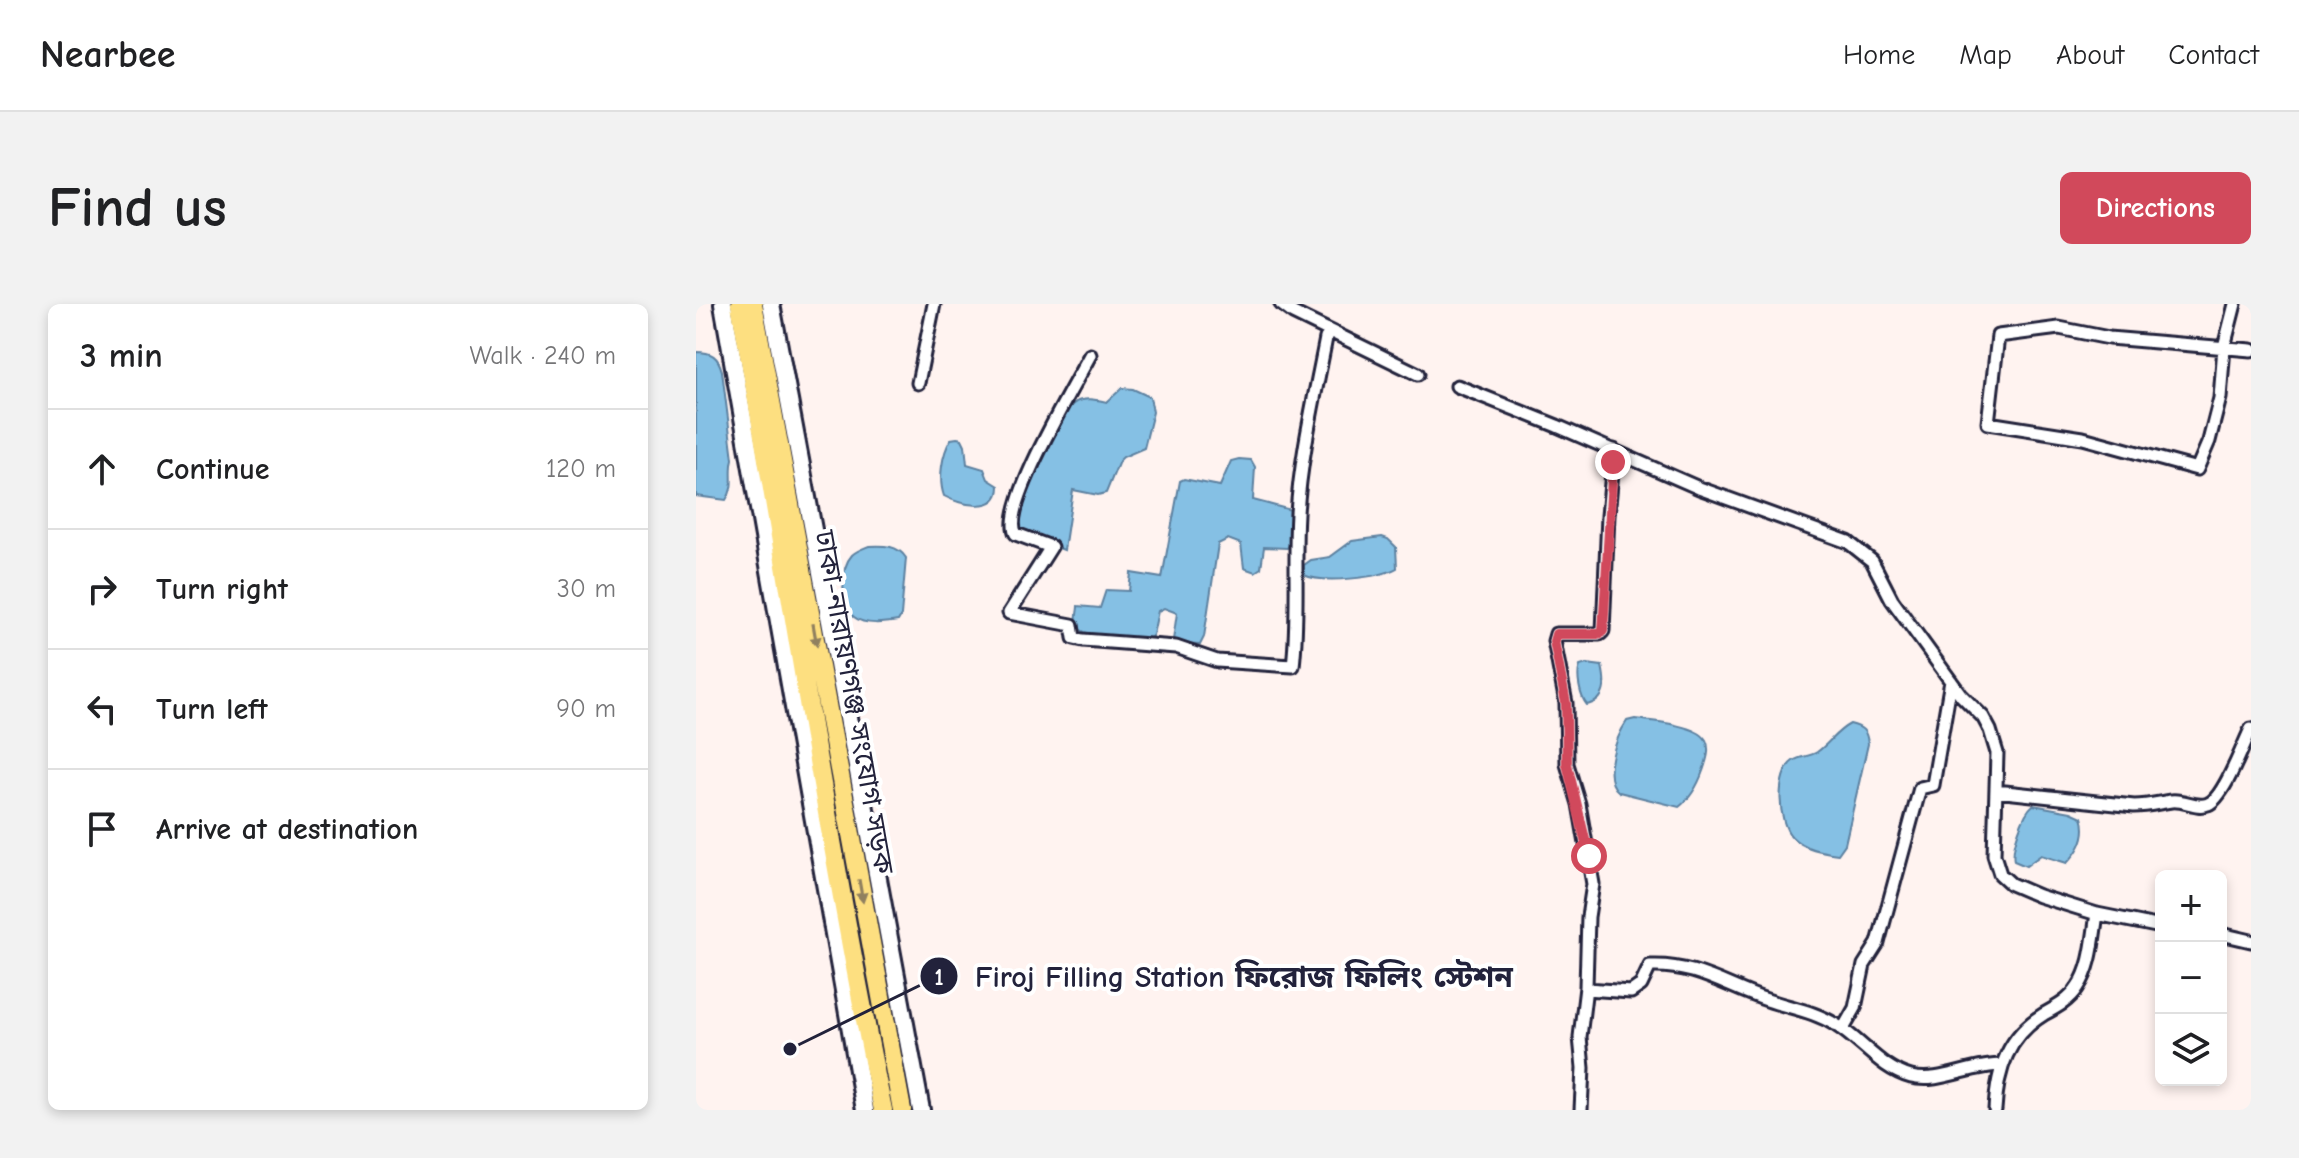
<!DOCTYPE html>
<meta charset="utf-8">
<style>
body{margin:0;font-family:"Comic Neue","Noto Sans Bengali",sans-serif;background:#f2f2f2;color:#202124}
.controls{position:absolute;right:24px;bottom:24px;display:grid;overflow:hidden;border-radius:12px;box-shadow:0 4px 12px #0003}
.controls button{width:72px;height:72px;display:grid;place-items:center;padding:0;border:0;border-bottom:2px solid #e0e0e0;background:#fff;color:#202124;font:40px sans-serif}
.stop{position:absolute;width:24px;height:24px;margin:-18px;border:6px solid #d1495b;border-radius:50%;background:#fff}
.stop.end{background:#d1495b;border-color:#fff;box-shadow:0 2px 8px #0008}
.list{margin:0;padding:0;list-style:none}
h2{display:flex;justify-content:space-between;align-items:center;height:104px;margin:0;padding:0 32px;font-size:34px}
h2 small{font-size:26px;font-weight:400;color:#757577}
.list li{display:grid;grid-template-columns:52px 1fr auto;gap:24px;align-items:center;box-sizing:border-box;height:120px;padding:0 32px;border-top:2px solid #e0e0e0}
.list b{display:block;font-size:30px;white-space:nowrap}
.list em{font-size:26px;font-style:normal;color:#757577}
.icon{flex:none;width:44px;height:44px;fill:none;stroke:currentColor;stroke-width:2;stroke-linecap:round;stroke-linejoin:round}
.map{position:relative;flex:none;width:1555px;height:806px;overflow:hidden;border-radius:12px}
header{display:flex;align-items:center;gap:48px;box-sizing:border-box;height:112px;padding:0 40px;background:#fff;border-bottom:2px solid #e0e0e0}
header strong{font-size:38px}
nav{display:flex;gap:44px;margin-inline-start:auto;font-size:28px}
.intro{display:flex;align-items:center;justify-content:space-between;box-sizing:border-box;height:192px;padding:0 48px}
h1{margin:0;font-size:56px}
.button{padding:20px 36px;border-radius:12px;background:#d1495b;color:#fff;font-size:28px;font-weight:700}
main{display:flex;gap:48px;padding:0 48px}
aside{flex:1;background:#fff;border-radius:12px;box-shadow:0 4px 12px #0003}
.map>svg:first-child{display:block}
.water{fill:#85c0e4;stroke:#5d81a0;stroke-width:2}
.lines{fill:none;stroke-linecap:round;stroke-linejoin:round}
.street-casing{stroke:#22223b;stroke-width:17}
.secondary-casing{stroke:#22223b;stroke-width:22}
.primary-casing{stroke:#22223b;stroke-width:24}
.street{stroke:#fff;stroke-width:11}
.secondary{stroke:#fff;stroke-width:16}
.primary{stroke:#fddf80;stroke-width:18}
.oneway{fill:#90805e}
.route{stroke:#d1495b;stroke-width:10}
.labels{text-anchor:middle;stroke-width:8;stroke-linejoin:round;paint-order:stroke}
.street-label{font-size:28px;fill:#22223b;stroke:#fff}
.leader{fill:none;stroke:#22223b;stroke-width:3}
.callout-dot{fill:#22223b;stroke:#fff;stroke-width:3}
.mark-label{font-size:24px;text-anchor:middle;font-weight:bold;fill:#fff}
.callout-label{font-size:30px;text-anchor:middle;font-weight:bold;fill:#22223b;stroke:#fff;stroke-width:8;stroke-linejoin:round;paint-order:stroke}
</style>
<header>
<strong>Nearbee</strong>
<nav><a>Home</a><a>Map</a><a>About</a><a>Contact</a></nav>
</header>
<div class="intro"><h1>Find us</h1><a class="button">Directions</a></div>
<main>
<aside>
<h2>3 min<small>Walk · 240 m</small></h2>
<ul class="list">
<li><svg class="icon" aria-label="ahead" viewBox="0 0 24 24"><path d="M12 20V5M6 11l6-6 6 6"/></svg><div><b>Continue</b></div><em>120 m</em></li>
<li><svg class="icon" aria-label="right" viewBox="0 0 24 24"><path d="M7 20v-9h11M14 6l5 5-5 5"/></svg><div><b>Turn right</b></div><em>30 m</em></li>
<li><svg class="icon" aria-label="left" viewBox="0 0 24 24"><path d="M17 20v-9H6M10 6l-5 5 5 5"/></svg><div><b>Turn left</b></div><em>90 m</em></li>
<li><svg class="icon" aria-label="arrive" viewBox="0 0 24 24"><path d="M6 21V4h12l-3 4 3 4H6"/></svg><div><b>Arrive at destination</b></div></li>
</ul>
</aside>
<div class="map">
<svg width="1555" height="806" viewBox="0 0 1555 806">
<rect width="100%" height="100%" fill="#fff3f0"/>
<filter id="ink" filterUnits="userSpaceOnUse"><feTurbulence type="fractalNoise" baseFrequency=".0125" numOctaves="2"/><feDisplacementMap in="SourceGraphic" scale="16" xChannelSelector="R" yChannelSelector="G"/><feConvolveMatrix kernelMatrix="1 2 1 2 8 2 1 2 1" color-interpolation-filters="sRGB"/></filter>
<g filter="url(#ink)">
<path class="water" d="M 0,48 C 16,48 22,52 26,67 L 37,155 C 33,170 40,182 30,196 L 0,192 Z
M 426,84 L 437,85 L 454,93 L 457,108 L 448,144 L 427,153 L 423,157 L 410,189 L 402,191 L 377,186 L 368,246 L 322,228 C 322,220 323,211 325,203 C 330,181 361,108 380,98 C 389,93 401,96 411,98 Z
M 261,134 L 266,135 L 269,141 L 271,160 L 288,165 L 292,175 L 303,182 C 303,210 264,201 248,192 C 242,175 246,150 255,135 Z
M 543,155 L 555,156 L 559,163 L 557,196 L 595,206 C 600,215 598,237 591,244 L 568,243 L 565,264 L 559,268 L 548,264 L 545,240 L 532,235 L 522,240 L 508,333 L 504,341 L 484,340 L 477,336 L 481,309 L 468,304 L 462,307 L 457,331 L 452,337 C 438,335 387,335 381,322 C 379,316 382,308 382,302 L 404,304 L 410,286 L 433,287 L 435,269 L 466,274 L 484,177 L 488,175 L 524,182 L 535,157 Z
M 686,233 L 692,235 L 700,243 L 701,264 C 683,274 626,280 608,271 L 608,261 L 615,256 L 634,253 L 656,237 Z
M 173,242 C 187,241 202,241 210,254 L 205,312 L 202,317 C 189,319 169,322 158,313 C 144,301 144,264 156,251 C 160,247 168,244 173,242 Z
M 891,360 L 906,362 C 910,379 911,397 891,401 C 884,393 880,372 884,362 Z
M 939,415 C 956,417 1002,421 1010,436 C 1015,446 1010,458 1007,467 C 1002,481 995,494 983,503 L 923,488 C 905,475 920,433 931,417 Z
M 1154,420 C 1166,423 1171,426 1172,440 L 1149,540 L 1142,550 C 1126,548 1108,545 1096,533 C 1082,519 1079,470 1097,457 C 1104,452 1113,453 1121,448 C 1134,439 1139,428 1154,420 Z
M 1337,501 L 1375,508 L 1386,513 C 1392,531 1383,547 1371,559 L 1345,551 L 1330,562 L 1318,557 C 1315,544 1327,509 1337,501 Z"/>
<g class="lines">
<g class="street-casing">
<path id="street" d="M 585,0 L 597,9 L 722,70
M 1539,0 L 1528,43 L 1524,94 L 1513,137 L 1501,165 L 1387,134 L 1292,119 L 1302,32 L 1363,24 L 1413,34 L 1555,46
M 394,51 C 379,80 304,205 320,230 L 355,243 L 313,309 L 376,321 L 378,334 L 387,336 L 480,343 L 521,357 L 597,362 C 603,311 598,261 601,209 C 605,150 619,92 630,34
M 222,79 L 238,0
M 761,82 L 861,122 L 1003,184 L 1152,238 L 1176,257 L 1196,296 L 1265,391 L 1287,413 L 1294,426 L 1301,449 L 1298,551 L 1304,570 L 1315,580 L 1343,592 L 1401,610 L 1465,623
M 1300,487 L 1438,502 C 1452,502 1462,499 1475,497 C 1488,495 1500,505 1512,500 C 1528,494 1547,441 1555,425
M 1525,630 L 1555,637
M 890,685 L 935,688 L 945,681 L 954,662 C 1000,660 1029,682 1071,696 C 1094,704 1118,707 1140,721 C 1166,737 1185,765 1215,773 C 1243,780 1274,761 1306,761
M 1147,725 L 1159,704 L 1168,661 L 1182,639 L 1224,484 L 1237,481 L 1255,377
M 885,806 L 887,764 L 884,733 L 890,683 L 892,613 L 897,580 L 883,500 L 871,460 L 870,399 L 858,337 L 860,330 L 904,330 L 907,327 L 912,212 L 918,146
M 1299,806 C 1301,765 1312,732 1348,710 C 1361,703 1374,696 1382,683 C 1396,663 1397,634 1401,610"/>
</g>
<g class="secondary-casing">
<path id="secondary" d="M 27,0 L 169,806
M 75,0 L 225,806"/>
</g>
<g class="primary-casing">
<path id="primary" d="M 44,0 C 92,268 132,539 187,806
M 57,0 L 206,806"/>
</g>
<use href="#street" class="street"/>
<use href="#secondary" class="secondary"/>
<use href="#primary" class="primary"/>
</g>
<defs><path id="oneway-solid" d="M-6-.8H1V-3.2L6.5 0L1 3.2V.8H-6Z" transform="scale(2)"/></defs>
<g class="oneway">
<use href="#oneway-solid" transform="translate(119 331) rotate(80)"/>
<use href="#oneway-solid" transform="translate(165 587) rotate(80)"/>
</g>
</g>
<g class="lines" filter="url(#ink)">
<path class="route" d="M 893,552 L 871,460 L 870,399 L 858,337 L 860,330 L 904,330 L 907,327 L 917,158"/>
</g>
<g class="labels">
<g class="street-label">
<text transform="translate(159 398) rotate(80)" y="10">ঢাকা-নারায়ণগঞ্জ সংযোগ সড়ক</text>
</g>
</g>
<path class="leader" d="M94 745L243 672"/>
<g class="callout-dot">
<circle cx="94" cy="745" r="8"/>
<circle cx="243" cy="672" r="20"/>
</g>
<g class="mark-label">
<text x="243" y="681">1</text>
</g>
<g class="callout-label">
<text x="548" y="683">Firoj Filling Station ফিরোজ ফিলিং স্টেশন</text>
</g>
</svg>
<div class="controls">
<button>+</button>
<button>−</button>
<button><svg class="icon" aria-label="layers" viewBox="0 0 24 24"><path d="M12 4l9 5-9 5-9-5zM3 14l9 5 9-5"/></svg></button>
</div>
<div class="stop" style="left:893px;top:552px"></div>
<div class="stop end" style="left:917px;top:158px"></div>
</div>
</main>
